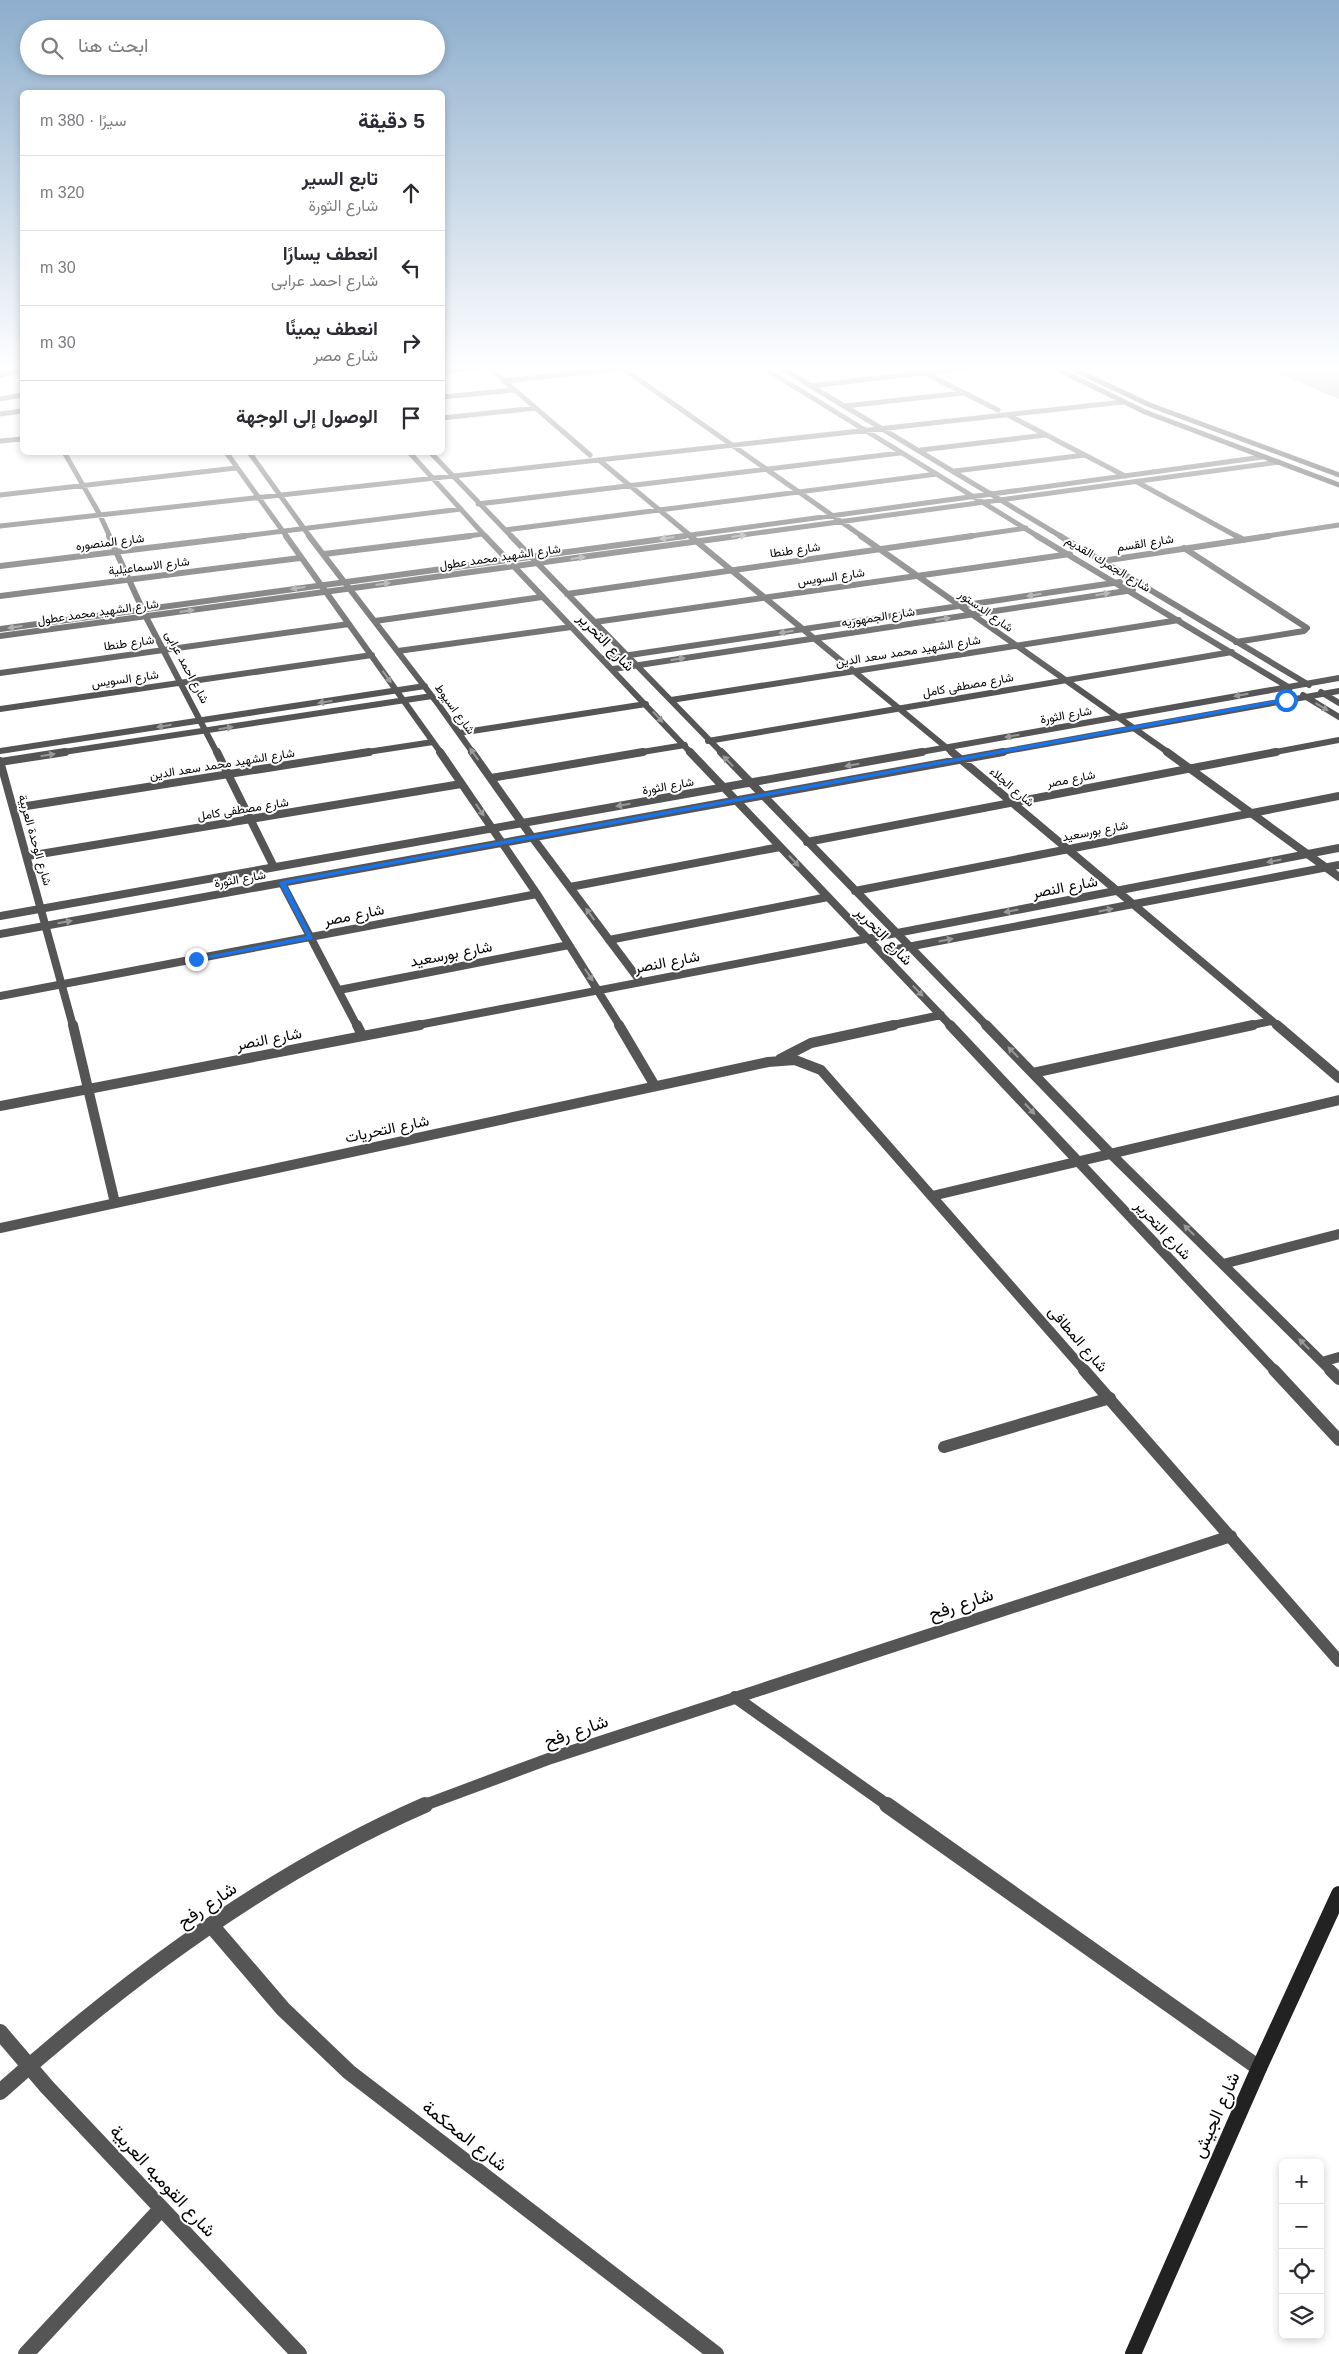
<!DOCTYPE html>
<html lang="ar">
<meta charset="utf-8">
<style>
body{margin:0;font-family:Helvetica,Vazirmatn,sans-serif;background:#f7f7f7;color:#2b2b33;direction:rtl}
.controls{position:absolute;right:15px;bottom:15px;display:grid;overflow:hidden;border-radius:8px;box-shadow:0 2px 8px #0003}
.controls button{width:45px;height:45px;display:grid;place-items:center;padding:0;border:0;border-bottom:1px solid #e1e1e2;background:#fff;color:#2b2b33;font:25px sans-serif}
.stop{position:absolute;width:15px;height:15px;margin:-11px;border:4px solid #1a73e8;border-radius:50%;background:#fff}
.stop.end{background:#1a73e8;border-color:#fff;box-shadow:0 1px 5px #0008}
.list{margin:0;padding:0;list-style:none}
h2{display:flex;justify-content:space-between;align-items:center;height:65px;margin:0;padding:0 20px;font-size:21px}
h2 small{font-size:16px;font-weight:400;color:#7c7c81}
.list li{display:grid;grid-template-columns:32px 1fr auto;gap:15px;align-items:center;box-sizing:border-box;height:75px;padding:0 20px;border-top:1px solid #e1e1e2}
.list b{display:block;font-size:19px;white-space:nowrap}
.list p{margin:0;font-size:16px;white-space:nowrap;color:#7c7c81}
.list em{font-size:16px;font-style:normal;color:#7c7c81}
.icon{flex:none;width:28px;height:28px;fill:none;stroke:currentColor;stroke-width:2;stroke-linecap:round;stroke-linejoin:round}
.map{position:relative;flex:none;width:1339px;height:2354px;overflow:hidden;direction:ltr}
.search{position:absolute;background:#fff;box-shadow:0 2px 8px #0003;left:20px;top:20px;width:425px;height:55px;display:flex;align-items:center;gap:12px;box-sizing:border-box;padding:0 18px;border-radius:28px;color:#7c7c81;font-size:19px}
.panel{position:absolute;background:#fff;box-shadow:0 2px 8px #0003;left:20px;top:90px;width:425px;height:365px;border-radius:8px;direction:rtl}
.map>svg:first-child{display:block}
.water{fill:#a3a3a3}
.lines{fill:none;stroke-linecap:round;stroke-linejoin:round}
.service-far2{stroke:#555;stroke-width:5}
.service-far1{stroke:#555;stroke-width:6}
.service{stroke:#555;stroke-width:12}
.minor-far5{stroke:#555;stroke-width:5}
.minor-far4{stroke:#555;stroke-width:6}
.minor-far3{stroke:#555;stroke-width:8}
.minor-far2{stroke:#555;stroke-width:10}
.minor-far1{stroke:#555;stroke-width:12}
.minor{stroke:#555;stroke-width:16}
.secondary-far1{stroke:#222;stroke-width:5}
.secondary{stroke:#222;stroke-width:16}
.oneway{fill:#999}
.route{fill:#1a73e8}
.labels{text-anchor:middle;stroke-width:4;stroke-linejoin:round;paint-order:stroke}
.far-street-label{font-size:12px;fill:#000;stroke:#fff}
.street-label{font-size:15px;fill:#000;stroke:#fff}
.near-street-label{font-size:18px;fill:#000;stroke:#fff}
</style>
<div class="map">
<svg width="1339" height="2354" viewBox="0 0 1339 2354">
<rect width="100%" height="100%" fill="#fff"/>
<path class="water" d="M 1259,365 L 1339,365 L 1339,399 Z"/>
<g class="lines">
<path class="service-far2" d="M 1008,415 L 1125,476
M 921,450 L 1046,435
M 955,471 L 1085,455"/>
<path class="service-far1" d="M 1184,548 L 1307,628 L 1304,631 L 1236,642"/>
<path class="service" d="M 944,1447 L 1110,1398"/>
<path class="minor-far5" d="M 486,365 L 590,455
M 618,365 L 863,537
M 759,365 L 1039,537
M 776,365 L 1062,537
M 909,365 L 998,410
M 442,371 L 510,365
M 0,375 L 22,369
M 503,381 L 654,365
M 810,386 L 991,365
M 442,397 L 514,390
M 0,399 L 22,395
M 845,406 L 963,393
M 0,414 L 22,411
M 442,418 L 535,408
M 0,441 L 22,439
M 64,452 L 100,515 L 110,537
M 226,452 L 287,537
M 249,452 L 310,537
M 409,452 L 486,537
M 430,452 L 512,537
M 599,460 L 692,537
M 1137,482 L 1238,537
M 0,495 L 236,468
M 478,504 L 900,453
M 0,526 L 1123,402
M 505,530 L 937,474
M 235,537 L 461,509
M 460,537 L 483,534
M 676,537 L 1263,457
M 728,537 L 1279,462
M 964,537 L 1026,528
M 1260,537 L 1339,525"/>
<path class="minor-far4" d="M 109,536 L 146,617 L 217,753
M 286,536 L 441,753
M 309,536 L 438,704 L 473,753
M 485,536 L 691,753
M 511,536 L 722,753
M 690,536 L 953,753
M 861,536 L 1169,753
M 1037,536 L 1290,688
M 1060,536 L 1309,685
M 1236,536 L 1244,540
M 324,554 L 470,536
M 1102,561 L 1269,536
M 0,566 L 245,536
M 567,594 L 972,536
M 0,596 L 300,558
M 375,621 L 542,597
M 595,622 L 1070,554
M 0,629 L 685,536
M 0,636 L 737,536
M 398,651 L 571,627
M 603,659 L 1120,582
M 613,669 L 1133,590
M 0,673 L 349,624
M 1321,692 L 1339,703
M 1303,695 L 1339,717
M 671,700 L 1179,620
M 0,709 L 372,655
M 459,733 L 646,704
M 708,741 L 1232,652
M 0,751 L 425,686
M 57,753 L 432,696
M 361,753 L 433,742
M 636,753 L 685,745
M 915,753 L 1339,678
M 996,753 L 1339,691
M 1270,753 L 1339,740"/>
<path class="minor-far3" d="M 217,752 L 274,867
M 440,752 L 537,894 L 620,1026
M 472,752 L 532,837 L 640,981
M 690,752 L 951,1026
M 721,752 L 987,1026
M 952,752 L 1278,1026
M 1167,752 L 1339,877
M 0,761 L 73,1026
M 0,762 L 65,752
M 491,778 L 643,752
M 14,808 L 369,752
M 807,842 L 1276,752
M 28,856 L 461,784
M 282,883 L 357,1026
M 570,887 L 780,847
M 855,891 L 1339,796
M 0,916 L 922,752
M 0,934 L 1003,752
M 609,940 L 828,897
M 881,952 L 1339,865
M 339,990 L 569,945
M 0,996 L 537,894
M 413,1026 L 1339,848
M 888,1026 L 941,1015
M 1247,1026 L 1272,1021"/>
<path class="minor-far2" d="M 73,1025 L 115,1203
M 357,1025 L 362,1035
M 619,1025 L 655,1086
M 950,1025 L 1275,1371
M 986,1025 L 1111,1154 L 1331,1371
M 1277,1025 L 1339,1078
M 780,1059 L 811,1043 L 894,1025
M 1033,1073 L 1253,1025
M 0,1106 L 420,1025
M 932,1196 L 1339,1100
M 0,1228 L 768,1062 L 795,1060 L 821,1070 L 1085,1371
M 1223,1264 L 1339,1234
M 1322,1362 L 1339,1357"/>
<path class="minor-far1" d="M 1084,1370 L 1339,1661
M 1274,1370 L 1339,1440
M 1330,1370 L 1339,1379
M 735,1697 L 889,1806
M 422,1806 L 551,1758 L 1231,1536"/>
<path class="minor" d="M 887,1805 L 1259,2068
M 211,1925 L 283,2009 L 349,2072 L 716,2354
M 0,2032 L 47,2087 L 299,2354
M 0,2092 C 127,1978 269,1873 425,1805
M 26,2354 L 161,2209"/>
<path class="secondary-far1" d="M 1049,365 L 1145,412 L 1339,485
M 1075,370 L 1150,405 L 1339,475"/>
<path class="secondary" d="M 1133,2354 L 1259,2068 L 1339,1894"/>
</g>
<defs><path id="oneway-solid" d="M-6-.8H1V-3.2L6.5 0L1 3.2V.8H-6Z" transform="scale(1.25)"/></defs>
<g class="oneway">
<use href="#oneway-solid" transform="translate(739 536) rotate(-8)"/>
<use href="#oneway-solid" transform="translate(667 538) rotate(172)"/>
<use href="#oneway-solid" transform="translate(578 558) rotate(-8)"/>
<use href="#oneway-solid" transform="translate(383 584) rotate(-8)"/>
<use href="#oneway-solid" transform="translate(298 588) rotate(172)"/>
<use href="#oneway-solid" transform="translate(1103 594) rotate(-9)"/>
<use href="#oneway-solid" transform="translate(1034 595) rotate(171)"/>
<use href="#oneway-solid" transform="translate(187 611) rotate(-8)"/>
<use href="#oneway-solid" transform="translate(943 619) rotate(-9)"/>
<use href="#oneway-solid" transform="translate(15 627) rotate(172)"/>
<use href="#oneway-solid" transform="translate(786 632) rotate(171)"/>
<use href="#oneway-solid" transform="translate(678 659) rotate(-9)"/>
<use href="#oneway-solid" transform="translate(387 677) rotate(54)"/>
<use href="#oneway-solid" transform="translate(1241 695) rotate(170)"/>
<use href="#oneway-solid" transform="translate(325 702) rotate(171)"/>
<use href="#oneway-solid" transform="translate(1322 707) rotate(31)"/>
<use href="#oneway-solid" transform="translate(658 717) rotate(47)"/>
<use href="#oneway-solid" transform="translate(164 726) rotate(171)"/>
<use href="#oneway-solid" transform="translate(226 728) rotate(-9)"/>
<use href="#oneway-solid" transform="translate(1012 736) rotate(170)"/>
<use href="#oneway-solid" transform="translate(474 754) rotate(-125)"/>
<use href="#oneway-solid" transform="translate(48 755) rotate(-9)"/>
<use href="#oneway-solid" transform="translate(728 761) rotate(-134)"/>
<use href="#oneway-solid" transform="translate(852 765) rotate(170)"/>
<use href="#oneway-solid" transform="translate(623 805) rotate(170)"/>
<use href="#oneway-solid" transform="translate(480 810) rotate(56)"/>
<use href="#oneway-solid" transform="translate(794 861) rotate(47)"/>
<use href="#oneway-solid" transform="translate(1274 861) rotate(169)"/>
<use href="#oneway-solid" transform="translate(1106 910) rotate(-11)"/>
<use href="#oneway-solid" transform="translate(1011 911) rotate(169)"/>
<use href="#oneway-solid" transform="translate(590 914) rotate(-126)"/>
<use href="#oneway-solid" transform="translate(65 922) rotate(-10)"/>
<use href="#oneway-solid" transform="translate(946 940) rotate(-11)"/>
<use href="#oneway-solid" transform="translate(589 975) rotate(56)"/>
<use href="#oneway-solid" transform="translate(918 991) rotate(46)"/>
<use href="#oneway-solid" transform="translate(1013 1052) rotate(-134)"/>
<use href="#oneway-solid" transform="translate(1030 1109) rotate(47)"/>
<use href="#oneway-solid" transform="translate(1189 1230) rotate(-135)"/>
<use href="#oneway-solid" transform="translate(1304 1344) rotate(-135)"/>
</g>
<linearGradient id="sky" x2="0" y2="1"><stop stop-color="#8cadcc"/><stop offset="0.53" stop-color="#fff"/><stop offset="1" stop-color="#fff" stop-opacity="0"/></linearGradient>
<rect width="1339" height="694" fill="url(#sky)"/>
<path class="route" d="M 1286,698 L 1288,701 L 286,884 L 313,939 L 196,961 L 192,959 L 307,936 L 279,883 L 282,881 Z"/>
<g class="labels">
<g class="far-street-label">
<text transform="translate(110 542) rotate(-7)" y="4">شارع المنصوره</text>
<text transform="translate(1145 543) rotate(-9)" y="4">شارع القسم</text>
<text transform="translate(795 550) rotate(-8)" y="4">شارع طنطا</text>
<text transform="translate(500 557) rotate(-8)" y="4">شارع الشهيد محمد عطول</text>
<text transform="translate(1108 564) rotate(31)" y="4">شارع الجمرك القديم</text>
<text transform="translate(149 566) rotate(-7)" y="4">شارع الاسماعيلية</text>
<text transform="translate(831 577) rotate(-8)" y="4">شارع السويس</text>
<text transform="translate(986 611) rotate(35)" y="4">شارع الدستور</text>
<text transform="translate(98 612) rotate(-8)" y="4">شارع الشهيد محمد عطول</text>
<text transform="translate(878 617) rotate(-9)" y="4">شارع الجمهوريه</text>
<text transform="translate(129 643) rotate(-8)" y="4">شارع طنطا</text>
<text transform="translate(908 651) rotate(-9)" y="4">شارع الشهيد محمد سعد الدين</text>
<text transform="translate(187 667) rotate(62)" y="4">شارع احمد عرابى</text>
<text transform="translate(125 679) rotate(-8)" y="4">شارع السويس</text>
<text transform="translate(968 685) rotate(-10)" y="4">شارع مصطفى كامل</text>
<text transform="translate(455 709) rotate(54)" y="4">شارع اسيوط</text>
<text transform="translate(1066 715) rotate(-10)" y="4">شارع الثورة</text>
<text transform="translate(222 764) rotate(-9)" y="4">شارع الشهيد محمد سعد الدين</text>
<text transform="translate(1071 779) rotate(-11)" y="4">شارع مصر</text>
<text transform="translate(668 786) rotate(-10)" y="4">شارع الثورة</text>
<text transform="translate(1012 787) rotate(40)" y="4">شارع الجلاء</text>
<text transform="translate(243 809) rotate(-9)" y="4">شارع مصطفى كامل</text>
<text transform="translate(1095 831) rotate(-11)" y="4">شارع بورسعيد</text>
<text transform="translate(35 840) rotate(74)" y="4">شارع الوحدة العربية</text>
<text transform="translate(240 879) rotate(-10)" y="4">شارع الثورة</text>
</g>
<g class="street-label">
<text transform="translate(606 642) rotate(46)" y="5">شارع التحرير</text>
<text transform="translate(1065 887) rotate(-11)" y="5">شارع النصر</text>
<text transform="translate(354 915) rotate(-11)" y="5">شارع مصر</text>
<text transform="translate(884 936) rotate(46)" y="5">شارع التحرير</text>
<text transform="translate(451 954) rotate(-11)" y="5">شارع بورسعيد</text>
<text transform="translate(667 962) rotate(-11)" y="5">شارع النصر</text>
<text transform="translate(269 1039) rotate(-11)" y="5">شارع النصر</text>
<text transform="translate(387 1129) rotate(-12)" y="5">شارع التحريات</text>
<text transform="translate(1163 1230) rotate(47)" y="5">شارع التحرير</text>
<text transform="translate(1078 1339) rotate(49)" y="5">شارع المطافى</text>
</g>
<g class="near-street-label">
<text transform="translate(961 1604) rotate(-18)" y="6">شارع رفح</text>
<text transform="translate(576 1731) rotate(-19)" y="6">شارع رفح</text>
<text transform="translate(207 1905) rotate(-34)" y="6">شارع رفح</text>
<text transform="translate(1216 2115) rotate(-66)" y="6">شارع الجيش</text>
<text transform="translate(465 2136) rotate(38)" y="6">شارع المحكمة</text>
<text transform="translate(163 2181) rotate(47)" y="6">شارع القوميه العربية</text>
</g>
</g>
</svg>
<div class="controls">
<button>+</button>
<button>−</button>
<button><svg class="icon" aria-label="locate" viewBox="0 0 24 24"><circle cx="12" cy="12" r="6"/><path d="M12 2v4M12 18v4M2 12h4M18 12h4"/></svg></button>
<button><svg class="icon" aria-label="layers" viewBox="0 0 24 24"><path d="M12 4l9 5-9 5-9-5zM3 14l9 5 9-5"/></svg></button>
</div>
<div class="stop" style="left:1286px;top:700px"></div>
<div class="stop end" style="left:196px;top:959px"></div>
<div class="search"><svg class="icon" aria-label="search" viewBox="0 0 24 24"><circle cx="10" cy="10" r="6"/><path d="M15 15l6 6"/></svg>ابحث هنا</div>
<section class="panel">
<h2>5 دقيقة<small>سيرًا · 380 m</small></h2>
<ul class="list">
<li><svg class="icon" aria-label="ahead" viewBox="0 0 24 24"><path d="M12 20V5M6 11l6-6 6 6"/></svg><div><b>تابع السير</b><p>شارع الثورة</p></div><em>320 m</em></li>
<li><svg class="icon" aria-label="left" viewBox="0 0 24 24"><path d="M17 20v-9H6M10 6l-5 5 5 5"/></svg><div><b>انعطف يسارًا</b><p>شارع احمد عرابى</p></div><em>30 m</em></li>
<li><svg class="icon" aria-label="right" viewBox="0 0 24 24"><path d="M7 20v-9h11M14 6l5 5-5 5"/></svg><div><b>انعطف يمينًا</b><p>شارع مصر</p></div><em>30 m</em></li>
<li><svg class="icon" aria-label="arrive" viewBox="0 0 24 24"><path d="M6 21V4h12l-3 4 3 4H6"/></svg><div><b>الوصول إلى الوجهة</b></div></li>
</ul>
</section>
</div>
